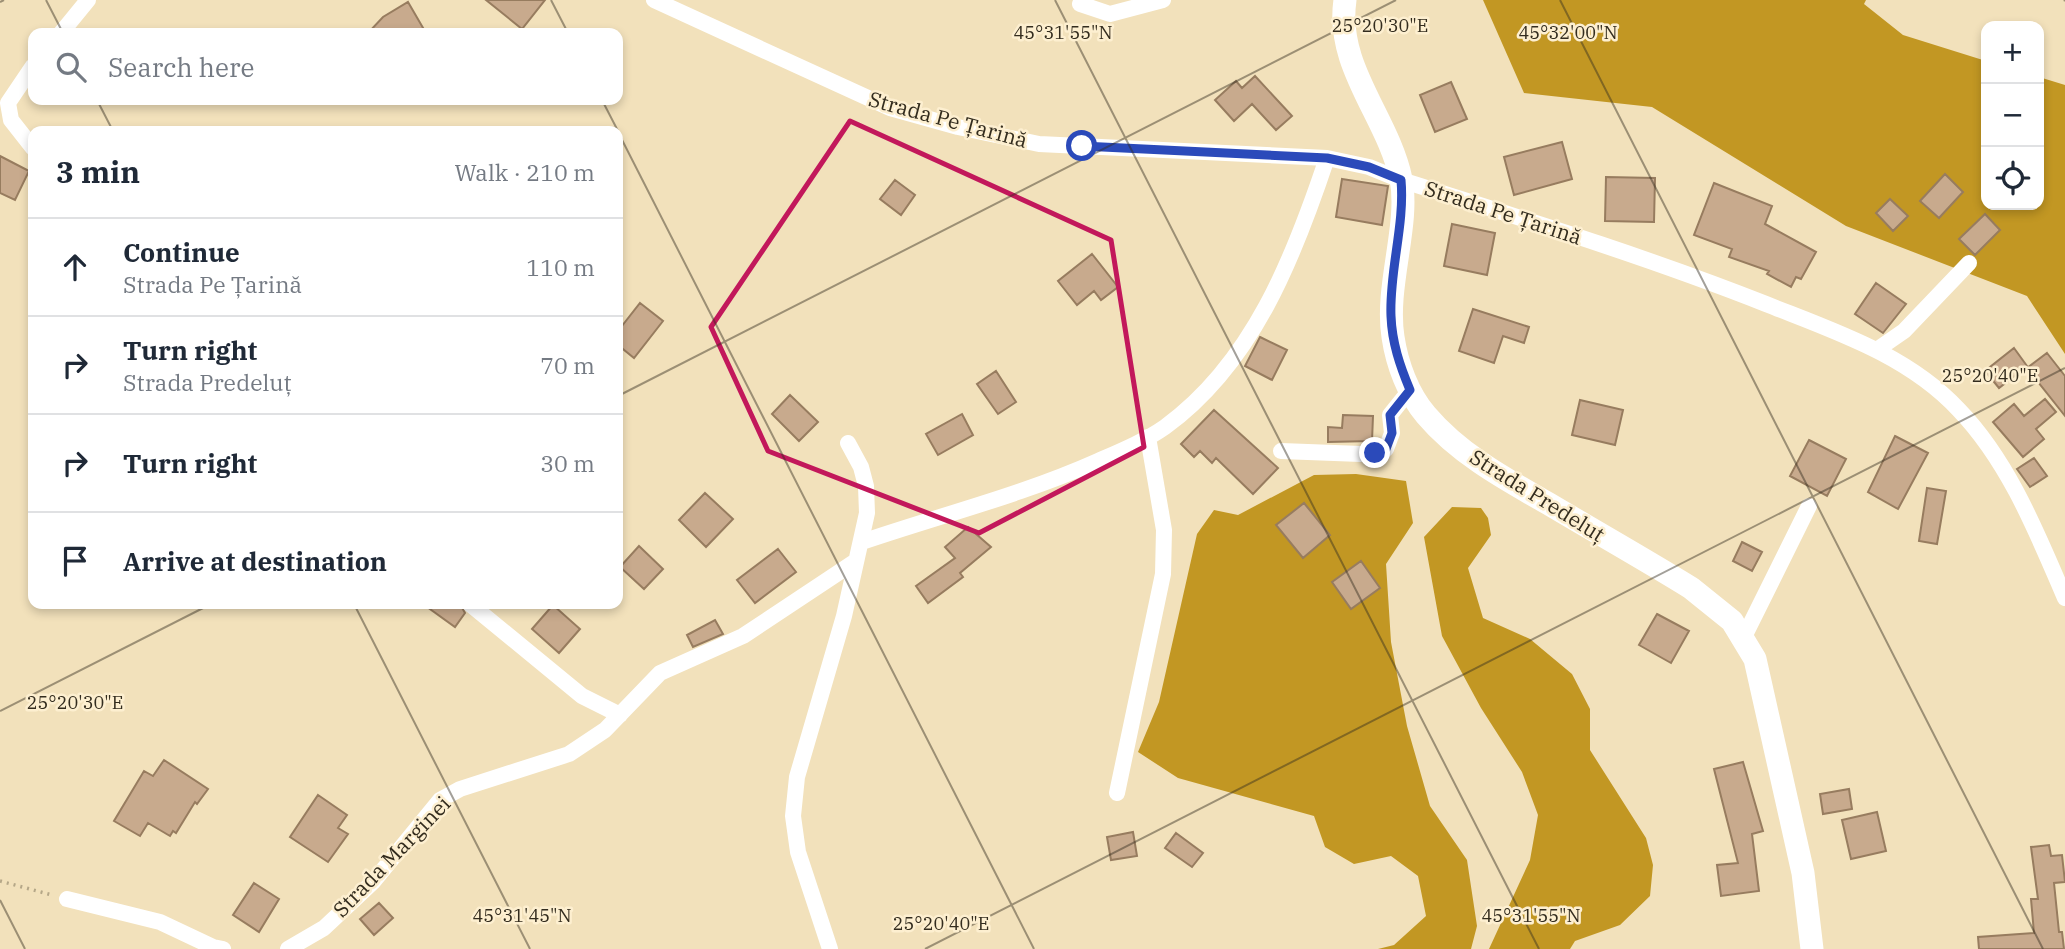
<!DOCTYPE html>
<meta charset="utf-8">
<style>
body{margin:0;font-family:"IBM Plex Serif",serif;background:#f2f2f3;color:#1f2937}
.controls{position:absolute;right:21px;top:21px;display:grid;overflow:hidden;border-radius:14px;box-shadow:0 4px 10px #0003}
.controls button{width:63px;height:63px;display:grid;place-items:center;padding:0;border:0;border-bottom:2px solid #e0e1e3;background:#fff;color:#1f2937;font:35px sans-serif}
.stop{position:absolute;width:21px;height:21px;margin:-16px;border:5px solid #2b4aba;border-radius:50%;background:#fff}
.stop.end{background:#2b4aba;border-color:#fff;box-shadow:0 2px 7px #0008}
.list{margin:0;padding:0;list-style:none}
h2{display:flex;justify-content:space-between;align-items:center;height:91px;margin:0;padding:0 28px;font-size:30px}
h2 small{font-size:23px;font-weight:400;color:#747a83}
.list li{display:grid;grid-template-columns:46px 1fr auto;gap:21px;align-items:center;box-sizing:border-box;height:98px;padding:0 28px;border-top:2px solid #e0e1e3}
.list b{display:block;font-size:26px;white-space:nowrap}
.list p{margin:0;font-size:23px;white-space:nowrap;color:#747a83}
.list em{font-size:23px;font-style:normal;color:#747a83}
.icon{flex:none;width:38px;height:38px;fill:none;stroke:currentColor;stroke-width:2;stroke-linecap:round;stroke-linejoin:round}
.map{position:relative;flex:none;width:2065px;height:949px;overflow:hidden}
.search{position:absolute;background:#fff;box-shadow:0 4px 10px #0003;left:28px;top:28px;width:595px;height:77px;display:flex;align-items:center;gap:18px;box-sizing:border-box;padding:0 24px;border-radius:14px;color:#747a83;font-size:26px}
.panel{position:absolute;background:#fff;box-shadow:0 4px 10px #0003;left:28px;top:126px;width:595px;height:483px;border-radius:14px}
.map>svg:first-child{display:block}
.forest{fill:#c29723}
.building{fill:#c8aa8d;stroke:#977c5f;stroke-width:2}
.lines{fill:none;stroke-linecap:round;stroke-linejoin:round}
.path{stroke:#b5a788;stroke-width:3.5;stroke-dasharray:2 5;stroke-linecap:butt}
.minor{stroke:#fff;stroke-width:16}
.secondary{stroke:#fff;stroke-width:23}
.route{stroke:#2b4aba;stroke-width:9}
.marked{fill:none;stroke:#c2185b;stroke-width:5;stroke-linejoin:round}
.ticks{fill:none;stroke:#332c1e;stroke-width:2;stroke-opacity:0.45}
.labels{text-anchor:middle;stroke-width:5;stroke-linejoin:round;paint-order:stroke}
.street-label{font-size:21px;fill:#332c1e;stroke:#fdefd0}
.ticks-label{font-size:18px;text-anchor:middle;fill:#332c1e;stroke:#fdefd0;stroke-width:5;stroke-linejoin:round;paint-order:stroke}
</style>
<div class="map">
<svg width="2065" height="949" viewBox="0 0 2065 949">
<rect width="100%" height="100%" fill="#f2e1bb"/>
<path class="forest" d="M 1483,0 L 1866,0 L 1864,4 L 1903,35 L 1986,61 L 1986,205 L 2039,205 L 2039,77 L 2065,85 L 2065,354 L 2027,296 L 1846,226 L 1652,107 L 1524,93 Z
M 1356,474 L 1406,481 L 1413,523 L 1386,564 L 1391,642 L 1407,726 L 1430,806 L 1467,860 L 1477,926 L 1471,949 L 1378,949 L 1394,945 L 1426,916 L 1418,876 L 1391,856 L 1354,864 L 1325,847 L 1314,816 L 1178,778 L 1138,752 L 1159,702 L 1197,534 L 1214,510 L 1238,515 L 1314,475 Z
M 1452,507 L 1481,508 L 1488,518 L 1491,535 L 1468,568 L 1483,618 L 1530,639 L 1572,674 L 1590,709 L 1590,750 L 1646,838 L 1653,865 L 1650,896 L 1620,925 L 1575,941 L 1570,949 L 1489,949 L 1530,860 L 1538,815 L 1522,772 L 1481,708 L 1442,636 L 1424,537 Z"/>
<path class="building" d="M 486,0 L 545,0 L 522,29 Z
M 408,2 L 426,33 L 368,33 L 383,17 Z
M 1255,76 L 1292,116 L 1276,130 L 1252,104 L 1234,121 L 1215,100 L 1236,81 L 1242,88 Z
M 1451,82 L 1467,119 L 1435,132 L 1420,95 Z
M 1562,142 L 1572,179 L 1514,195 L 1504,157 Z
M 0,156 L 29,171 L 15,200 L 0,193 Z
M 1945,174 L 1963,192 L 1939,218 L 1920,201 Z
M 1606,177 L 1655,178 L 1654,222 L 1605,221 Z
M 1342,179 L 1388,186 L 1382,225 L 1336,217 Z
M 895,180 L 915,195 L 901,215 L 880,199 Z
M 1714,183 L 1772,206 L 1765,224 L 1816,252 L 1801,279 L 1796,277 L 1791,287 L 1767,274 L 1769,271 L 1729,257 L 1732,249 L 1694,235 Z
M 1890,199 L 1908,216 L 1893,231 L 1876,213 Z
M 1985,214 L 2000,230 L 1975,255 L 1959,239 Z
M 1452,224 L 1495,233 L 1487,275 L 1444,266 Z
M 1092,254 L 1118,287 L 1101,300 L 1094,291 L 1077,305 L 1058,281 Z
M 1876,283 L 1906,304 L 1883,333 L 1855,314 Z
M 640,303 L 663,321 L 634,358 L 618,345 L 618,331 Z
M 1473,309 L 1529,327 L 1524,343 L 1503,336 L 1494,363 L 1459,351 Z
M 1260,337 L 1287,350 L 1272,380 L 1245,366 Z
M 2014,348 L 2027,366 L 1999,388 L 1985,371 Z
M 2047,353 L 2065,376 L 2065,416 L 2027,368 Z
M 996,371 L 1016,402 L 998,414 L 977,384 Z
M 790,395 L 818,422 L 799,441 L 772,414 Z
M 2045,399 L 2056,412 L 2036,429 L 2044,439 L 2023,457 L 1993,422 L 2014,404 L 2024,416 Z
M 1580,400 L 1623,410 L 1615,445 L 1572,435 Z
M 1214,410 L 1278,468 L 1253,494 L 1216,458 L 1212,463 L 1200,451 L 1194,457 L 1181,444 Z
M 962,414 L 973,435 L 938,455 L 926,434 Z
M 1343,415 L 1373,416 L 1372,441 L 1328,442 L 1328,427 L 1342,428 Z
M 1895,436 L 1928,453 L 1898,509 L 1868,492 Z
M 1809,440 L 1846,459 L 1827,496 L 1790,476 Z
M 2034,458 L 2047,476 L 2030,487 L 2017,469 Z
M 1927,488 L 1946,491 L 1937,544 L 1919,541 Z
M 705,493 L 733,519 L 706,547 L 679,520 Z
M 1304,503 L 1330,535 L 1303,558 L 1276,525 Z
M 968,527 L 991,547 L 960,573 L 963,577 L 928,603 L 916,586 L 955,558 L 945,547 Z
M 1742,542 L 1762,552 L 1752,571 L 1733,561 Z
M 639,546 L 663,569 L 644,589 L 620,567 Z
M 778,549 L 796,572 L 755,603 L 737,580 Z
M 1361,561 L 1380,588 L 1351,609 L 1332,582 Z
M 423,604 L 460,604 L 465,613 L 455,627 Z
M 553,605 L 580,629 L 559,653 L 532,629 Z
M 1657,614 L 1689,631 L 1671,663 L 1639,645 Z
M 715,620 L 723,634 L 693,647 L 687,635 Z
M 164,760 L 208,789 L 197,804 L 195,802 L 176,833 L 173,831 L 170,836 L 148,823 L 140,836 L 114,821 L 144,771 L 153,776 Z
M 1743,762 L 1763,831 L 1752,834 L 1759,891 L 1721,896 L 1717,865 L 1738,863 L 1714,769 Z
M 1849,789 L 1852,809 L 1823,814 L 1820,794 Z
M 318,795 L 347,815 L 338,828 L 348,834 L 328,862 L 290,837 Z
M 1877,812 L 1886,851 L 1851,859 L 1842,820 Z
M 1133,832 L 1137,856 L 1111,860 L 1107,837 Z
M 1176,833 L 1203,853 L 1192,867 L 1165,848 Z
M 2049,845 L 2051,856 L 2062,855 L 2065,882 L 2054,883 L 2059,932 L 2062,932 L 2064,949 L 1979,949 L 1978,937 L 2034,933 L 2031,899 L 2038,899 L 2031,847 Z
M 254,883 L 279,899 L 259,932 L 233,915 Z
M 379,903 L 393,918 L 374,935 L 360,919 Z"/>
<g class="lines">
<path class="path" d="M 0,881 L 52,895"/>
<path class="minor" d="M 654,0 L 890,108 L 958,127 L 1039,144 L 1327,158 L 1369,167 L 1401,180 C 1524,219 1647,257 1766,304 C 1834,331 1908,355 1959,410 C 2009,462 2037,533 2065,598
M 1080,4 L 1110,14 L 1163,0
M 61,33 L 88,0
M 33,66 L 8,103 L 11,120 L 33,148
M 1878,349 L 1904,331 L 1969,263
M 1281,451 L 1361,454 L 1386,449 L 1392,433 L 1390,415 L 1410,390
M 862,542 C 941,515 1022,495 1098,461 C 1121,451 1145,441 1165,427 C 1253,363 1294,257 1327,158
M 470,604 L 582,696 L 620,715
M 1744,637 L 1809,506
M 1117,793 L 1163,574 L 1164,530 L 1148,437
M 67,899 L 160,922 L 213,947 L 223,949
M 288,949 L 324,928 L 373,882 L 440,800 L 460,789 L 569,754 L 605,730 L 660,673 L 743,636 L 856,561
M 830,949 L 798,852 L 793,816 L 797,777 L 844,616 L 867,513 L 866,486 L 861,467 L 848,443"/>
<path class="secondary" d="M 1345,0 C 1335,67 1388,117 1401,179 C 1410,225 1385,286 1393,337 C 1397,364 1408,394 1426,415 C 1459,454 1505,479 1549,504 C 1596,532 1644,559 1691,588 L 1732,621 L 1755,659 L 1803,873 L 1812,949"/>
</g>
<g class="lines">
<path class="route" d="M 1082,146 L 1327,158 L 1369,167 L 1401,180 C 1405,225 1389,271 1391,316 C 1392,343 1400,366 1410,390 L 1390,415 L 1392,433 L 1386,449 L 1375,453"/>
</g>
<path class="marked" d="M 850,121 L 1111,240 L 1144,447 L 979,533 L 768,451 L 711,327 Z"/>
<path class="ticks" d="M 46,0 L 63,33M 551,0 L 568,33M 1055,0 L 1539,949M 1560,0 L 2043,949M 2064,0 L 2065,1M 0,2 L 4,0M 97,100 L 113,131M 602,100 L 618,131M 618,132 L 1034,949M 618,396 L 1396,0M 354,604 L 530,949M 0,711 L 211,604M 0,900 L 25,949M 925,949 L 2065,368"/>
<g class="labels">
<g class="street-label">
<text transform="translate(948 120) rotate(15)" y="7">Strada Pe Țarină</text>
<text transform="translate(1503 213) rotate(18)" y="7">Strada Pe Țarină</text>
<text transform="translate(1537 496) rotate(32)" y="7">Strada Predeluț</text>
<text transform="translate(392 857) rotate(-46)" y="7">Strada Marginei</text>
</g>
</g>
<g class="ticks-label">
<text x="1380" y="32">25°20'30"E</text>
<text x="1063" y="39">45°31'55"N</text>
<text x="1568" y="39">45°32'00"N</text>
<text x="1990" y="382">25°20'40"E</text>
<text x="75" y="709">25°20'30"E</text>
<text x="522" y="922">45°31'45"N</text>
<text x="1531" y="922">45°31'55"N</text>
<text x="941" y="930">25°20'40"E</text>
</g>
</svg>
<div class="controls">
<button>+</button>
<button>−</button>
<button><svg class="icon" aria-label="locate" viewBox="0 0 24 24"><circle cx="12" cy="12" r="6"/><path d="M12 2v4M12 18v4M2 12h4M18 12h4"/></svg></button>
</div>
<div class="stop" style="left:1082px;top:146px"></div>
<div class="stop end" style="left:1375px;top:453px"></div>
<div class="search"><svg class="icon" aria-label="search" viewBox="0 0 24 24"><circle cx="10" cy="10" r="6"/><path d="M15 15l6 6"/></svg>Search here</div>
<section class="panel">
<h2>3 min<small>Walk · 210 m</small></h2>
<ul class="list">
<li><svg class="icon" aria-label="ahead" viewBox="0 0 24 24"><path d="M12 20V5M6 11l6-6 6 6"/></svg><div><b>Continue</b><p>Strada Pe Țarină</p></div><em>110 m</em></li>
<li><svg class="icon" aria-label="right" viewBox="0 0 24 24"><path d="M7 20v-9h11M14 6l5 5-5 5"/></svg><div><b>Turn right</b><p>Strada Predeluț</p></div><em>70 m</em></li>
<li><svg class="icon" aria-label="right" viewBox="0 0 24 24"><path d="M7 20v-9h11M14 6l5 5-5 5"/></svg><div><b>Turn right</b></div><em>30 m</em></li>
<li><svg class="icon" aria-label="arrive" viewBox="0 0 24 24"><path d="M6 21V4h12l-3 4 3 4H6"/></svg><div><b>Arrive at destination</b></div></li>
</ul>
</section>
</div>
